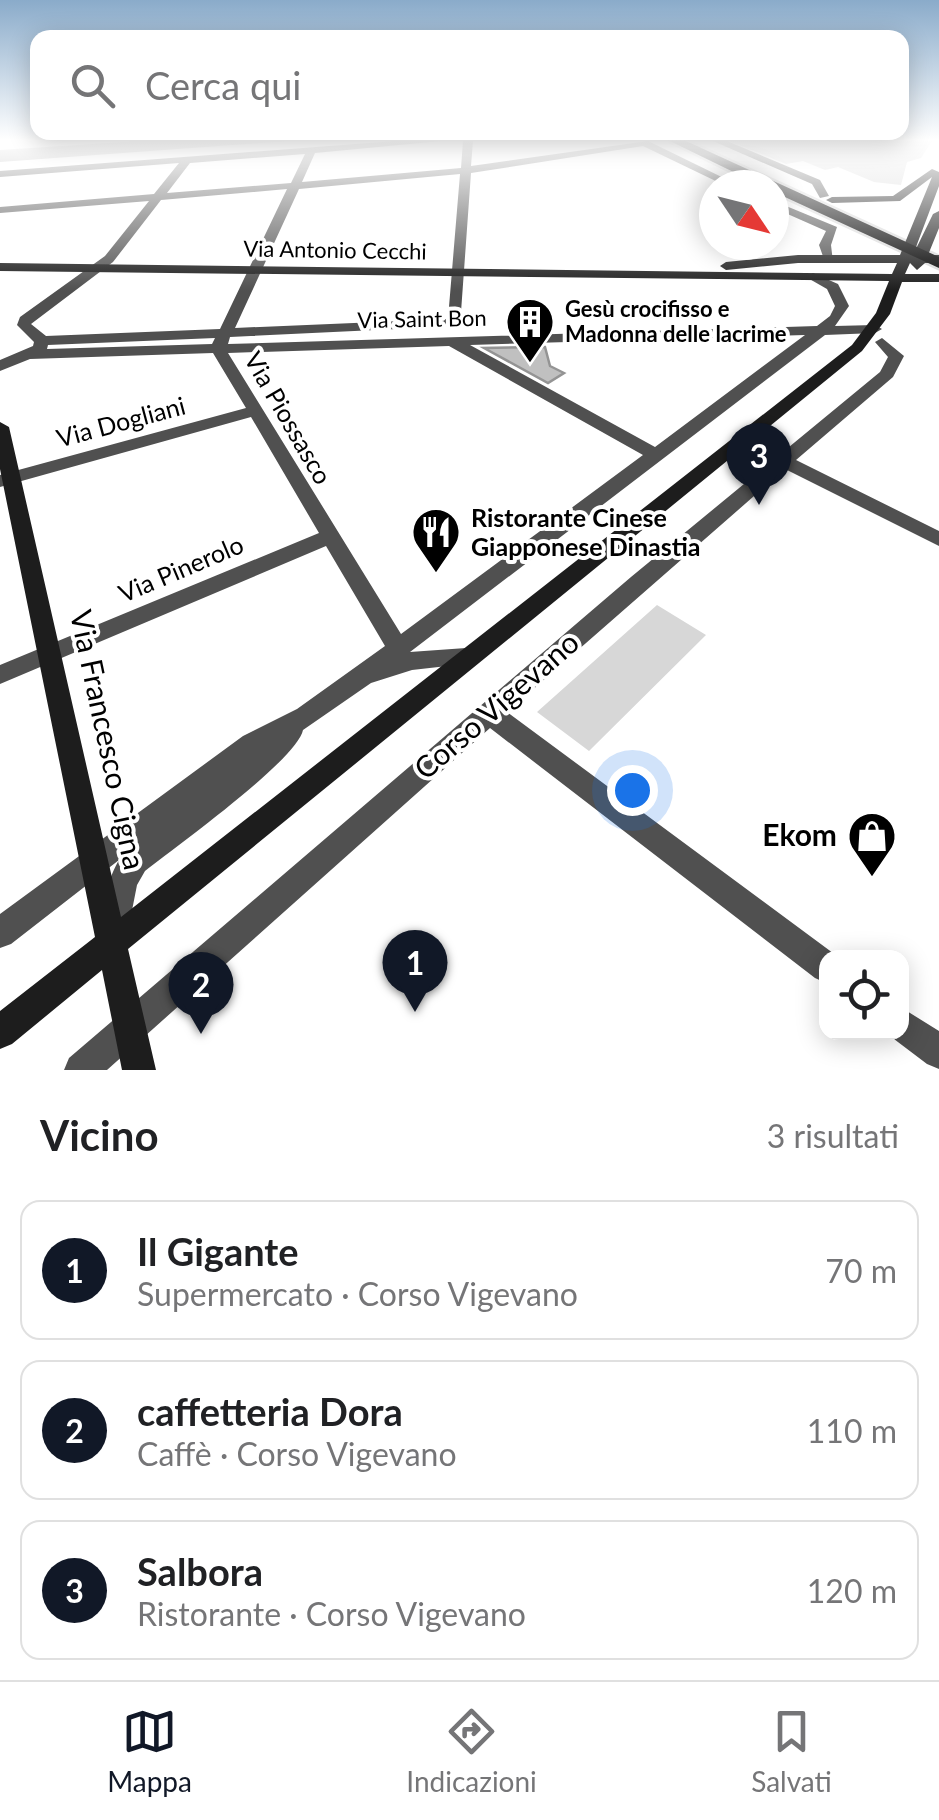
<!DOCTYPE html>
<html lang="it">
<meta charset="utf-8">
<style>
body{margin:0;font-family:Lato,sans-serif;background:#f6f6f6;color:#202124}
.controls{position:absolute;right:30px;bottom:30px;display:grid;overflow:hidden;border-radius:20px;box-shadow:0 5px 25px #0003}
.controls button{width:90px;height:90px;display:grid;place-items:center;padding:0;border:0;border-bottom:2px solid #e0e0e0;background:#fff;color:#202124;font:50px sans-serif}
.compass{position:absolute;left:699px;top:170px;width:90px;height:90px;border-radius:50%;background:#fff;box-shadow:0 5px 25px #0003;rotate:125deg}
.you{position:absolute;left:632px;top:790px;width:35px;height:35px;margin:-25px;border:8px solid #fff;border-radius:50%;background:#1a73e8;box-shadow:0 0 0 15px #1a73e833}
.badge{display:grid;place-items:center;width:65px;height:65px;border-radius:50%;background:#111827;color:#fff;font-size:32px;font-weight:700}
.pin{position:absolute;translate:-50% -82px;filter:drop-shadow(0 2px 5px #0008)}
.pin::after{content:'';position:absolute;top:52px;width:35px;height:30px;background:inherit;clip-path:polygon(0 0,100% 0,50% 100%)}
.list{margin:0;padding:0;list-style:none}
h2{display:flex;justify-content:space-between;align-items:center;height:130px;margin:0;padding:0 40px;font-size:42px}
h2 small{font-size:32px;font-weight:400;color:#757577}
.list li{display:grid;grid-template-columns:65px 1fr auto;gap:30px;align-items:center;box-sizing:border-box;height:140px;margin:0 20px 20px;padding:0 20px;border:2px solid #e0e0e0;border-radius:20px}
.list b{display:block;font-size:38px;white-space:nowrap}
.list p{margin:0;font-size:32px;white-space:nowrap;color:#757577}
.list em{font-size:32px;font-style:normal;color:#757577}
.icon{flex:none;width:55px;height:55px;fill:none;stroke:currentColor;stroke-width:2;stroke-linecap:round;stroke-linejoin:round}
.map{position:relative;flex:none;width:939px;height:1070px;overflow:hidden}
.search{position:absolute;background:#fff;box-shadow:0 5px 25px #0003;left:30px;right:30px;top:30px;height:110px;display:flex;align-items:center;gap:25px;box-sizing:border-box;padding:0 35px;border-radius:20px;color:#757577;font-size:38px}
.sheet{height:610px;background:#fff}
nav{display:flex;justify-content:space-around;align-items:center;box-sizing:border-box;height:140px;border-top:2px solid #e0e0e0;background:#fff;font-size:28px;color:#757577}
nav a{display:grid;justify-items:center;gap:5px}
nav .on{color:#111827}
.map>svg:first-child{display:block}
.green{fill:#d7d7d7}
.water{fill:#9e9e9e}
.building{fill:#c0c0c0;stroke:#949494;stroke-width:2.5}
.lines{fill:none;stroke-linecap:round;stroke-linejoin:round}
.primary-casing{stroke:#dbdbdb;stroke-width:5}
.street{fill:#505050;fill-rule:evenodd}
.secondary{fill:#1d1d1d;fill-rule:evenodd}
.primary{fill:#000;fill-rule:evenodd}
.labels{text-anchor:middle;stroke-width:8;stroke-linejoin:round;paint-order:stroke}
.far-street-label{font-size:22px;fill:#000;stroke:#fff}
.far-poi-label{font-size:22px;font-weight:bold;fill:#000;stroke:#fff;text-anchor:start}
.street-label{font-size:25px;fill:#000;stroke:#fff}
.poi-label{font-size:25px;font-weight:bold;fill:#000;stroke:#fff;text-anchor:start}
.near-street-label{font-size:30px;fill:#000;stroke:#fff}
.near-poi-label{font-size:30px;font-weight:bold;fill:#000;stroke:#fff;text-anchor:end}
</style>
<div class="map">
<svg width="939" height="1070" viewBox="0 0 939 1070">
<rect width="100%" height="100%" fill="#fff"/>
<path class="green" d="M 729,141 L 932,141 L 921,158 L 907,162 L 901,185 L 874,182 L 838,167 L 825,170 L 803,161 L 786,164 Z
M 657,605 L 706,635 L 589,751 L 537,712 Z"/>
<path class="water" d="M 139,141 L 287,141 L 0,162 L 0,150 Z"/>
<path class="building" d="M 545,347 L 550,366 L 564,373 L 548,383 L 484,348 Z"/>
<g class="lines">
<g class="primary-casing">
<path id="primary" d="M 670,141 L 686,141 L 939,257 L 939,268 L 774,192 L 774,185 L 760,185 Z"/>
</g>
<path class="street" d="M 395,141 L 441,141 L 315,153 L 302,182 L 461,168 L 463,141 L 473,141 L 471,166 L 648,141 L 738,185 L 724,185 L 643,146 L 471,173 L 460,326 L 230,337 L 228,344 L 817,326 L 830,316 L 835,306 L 827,289 L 806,277 L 813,273 L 838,284 L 849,306 L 835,326 L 875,325 L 882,329 L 875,333 L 825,335 L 410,652 L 466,648 L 474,651 L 478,657 L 474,663 L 412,670 L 371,683 L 303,730 C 297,760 175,847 145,871 L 137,885 L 126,941 L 115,945 L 104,941 C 95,918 107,881 119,860 L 11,944 L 0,948 L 0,914 L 243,736 L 297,709 L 385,646 L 326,546 L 0,684 L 0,665 L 319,533 L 251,417 L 0,487 L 0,475 L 246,408 L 213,353 L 30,359 L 0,371 L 0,360 L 33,346 L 34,342 L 17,325 L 20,317 L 105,256 L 149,201 L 0,213 L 0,207 L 154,194 L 179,163 L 0,177 L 0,171 ZM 305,154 L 291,183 L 167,193 L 190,163 ZM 460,174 L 448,319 L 235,328 L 299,189 ZM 287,189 L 220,329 L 46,336 L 31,324 L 113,262 L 161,200 ZM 805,335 L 655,447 L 470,345 ZM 215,338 L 212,344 L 47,349 L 48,345 ZM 449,346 L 643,455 L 401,634 L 228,353 Z
M 713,141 L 727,141 L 820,180 L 829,196 L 820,198 L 812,184 Z
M 774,201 L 837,227 L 831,245 L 833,262 L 825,262 L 819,245 L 826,231 L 774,208 Z
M 882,338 L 904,356 L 893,377 L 796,460 L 939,531 L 939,546 L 785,469 L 507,712 L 837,956 L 826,958 L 826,983 L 815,978 L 490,728 L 107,1070 L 64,1070 L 69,1058 L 631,577 L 880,372 L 888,357 L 875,342 Z
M 902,1008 L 939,1031 L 939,1069 L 927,1064 L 890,1036 L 889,1032 L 902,1032 Z"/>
<path class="secondary" d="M 932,169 L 939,172 L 939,186 L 913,255 L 933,214 L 939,211 L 939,228 L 928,255 L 939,255 L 939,263 L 925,263 L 917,270 L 910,263 L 905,274 L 939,274 L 939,282 L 902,282 L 890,314 L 862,351 L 128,949 L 156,1070 L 122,1070 L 102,970 L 12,1044 L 0,1049 L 0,1011 L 95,937 L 0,469 L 0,422 L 9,427 L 121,917 L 852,345 L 876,313 L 889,281 L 0,271 L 0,263 L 892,274 L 897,263 L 798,263 L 726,270 L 720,266 L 726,262 L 798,255 L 900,255 L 932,177 L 900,201 L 832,203 L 826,200 L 832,197 L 893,196 Z"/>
<use href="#primary" class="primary"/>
</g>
<linearGradient id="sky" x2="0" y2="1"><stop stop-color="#8aabca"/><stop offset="0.48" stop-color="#fff"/><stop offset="1" stop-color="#fff" stop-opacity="0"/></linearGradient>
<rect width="939" height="291" fill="url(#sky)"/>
<defs>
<g id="building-pin" transform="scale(2.5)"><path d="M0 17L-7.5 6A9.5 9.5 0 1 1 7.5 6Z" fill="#000" stroke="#fff"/><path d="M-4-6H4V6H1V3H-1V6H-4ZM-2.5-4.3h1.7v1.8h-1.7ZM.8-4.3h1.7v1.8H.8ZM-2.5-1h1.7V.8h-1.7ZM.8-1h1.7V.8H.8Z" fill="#fff"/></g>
<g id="restaurant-pin" transform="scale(2.5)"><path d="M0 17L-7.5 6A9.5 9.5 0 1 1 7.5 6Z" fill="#000" stroke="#fff"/><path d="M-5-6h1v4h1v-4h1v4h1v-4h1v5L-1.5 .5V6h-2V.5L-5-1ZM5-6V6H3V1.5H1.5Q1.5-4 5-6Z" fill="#fff"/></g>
<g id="shop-pin" transform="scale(2.5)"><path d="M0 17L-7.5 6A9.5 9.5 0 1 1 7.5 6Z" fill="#000" stroke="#fff"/><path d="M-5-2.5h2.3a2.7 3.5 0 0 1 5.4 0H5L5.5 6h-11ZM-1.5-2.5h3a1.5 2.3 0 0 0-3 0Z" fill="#fff"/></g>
</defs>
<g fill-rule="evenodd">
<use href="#building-pin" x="530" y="322"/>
<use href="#restaurant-pin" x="436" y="532"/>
<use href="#shop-pin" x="872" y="836"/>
</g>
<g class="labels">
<g class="far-street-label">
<text transform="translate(335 250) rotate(1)" y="8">Via Antonio Cecchi</text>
<text transform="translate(422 319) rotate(-1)" y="8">Via Saint Bon</text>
</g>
<g class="far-poi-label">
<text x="565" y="317">Gesù crocifisso e<tspan x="565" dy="25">Madonna delle lacrime</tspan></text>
</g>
<g class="street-label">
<text transform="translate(288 418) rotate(60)" y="9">Via Piossasco</text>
<text transform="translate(121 422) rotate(-15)" y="9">Via Dogliani</text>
<text transform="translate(181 569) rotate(-23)" y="9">Via Pinerolo</text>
</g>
<g class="poi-label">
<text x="471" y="527">Ristorante Cinese<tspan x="471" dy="29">Giapponese Dinastia</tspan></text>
</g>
<g class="near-street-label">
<text transform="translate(497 706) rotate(-41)" y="10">Corso Vigevano</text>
<text transform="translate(107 740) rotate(78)" y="10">Via Francesco Cigna</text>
</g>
<g class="near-poi-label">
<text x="837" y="846">Ekom</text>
</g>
</g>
</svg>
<div class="controls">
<button><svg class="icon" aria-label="locate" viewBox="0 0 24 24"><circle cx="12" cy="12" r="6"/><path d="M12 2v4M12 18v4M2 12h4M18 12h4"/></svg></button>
</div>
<svg class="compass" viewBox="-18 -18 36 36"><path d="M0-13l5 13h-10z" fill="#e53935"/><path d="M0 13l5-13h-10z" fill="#757577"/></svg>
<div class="you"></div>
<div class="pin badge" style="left:415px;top:1012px">1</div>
<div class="pin badge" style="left:201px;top:1034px">2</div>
<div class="pin badge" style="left:759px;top:505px">3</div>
<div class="search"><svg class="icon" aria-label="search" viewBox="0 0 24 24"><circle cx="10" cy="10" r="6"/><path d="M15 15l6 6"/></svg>Cerca qui</div>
</div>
<section class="sheet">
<h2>Vicino<small>3 risultati</small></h2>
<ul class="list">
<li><span class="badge">1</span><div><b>Il Gigante</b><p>Supermercato · Corso Vigevano</p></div><em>70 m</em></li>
<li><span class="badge">2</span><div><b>caffetteria Dora</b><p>Caffè · Corso Vigevano</p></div><em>110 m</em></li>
<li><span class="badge">3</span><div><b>Salbora</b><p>Ristorante · Corso Vigevano</p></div><em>120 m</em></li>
</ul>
</section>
<nav>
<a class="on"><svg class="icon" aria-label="map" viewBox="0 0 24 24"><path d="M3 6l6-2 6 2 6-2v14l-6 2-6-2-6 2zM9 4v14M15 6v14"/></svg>Mappa</a>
<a><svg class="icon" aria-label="directions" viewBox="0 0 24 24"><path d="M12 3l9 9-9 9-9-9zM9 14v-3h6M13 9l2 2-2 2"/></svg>Indicazioni</a>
<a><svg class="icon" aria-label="saved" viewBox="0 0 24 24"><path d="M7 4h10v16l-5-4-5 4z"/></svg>Salvati</a>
</nav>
